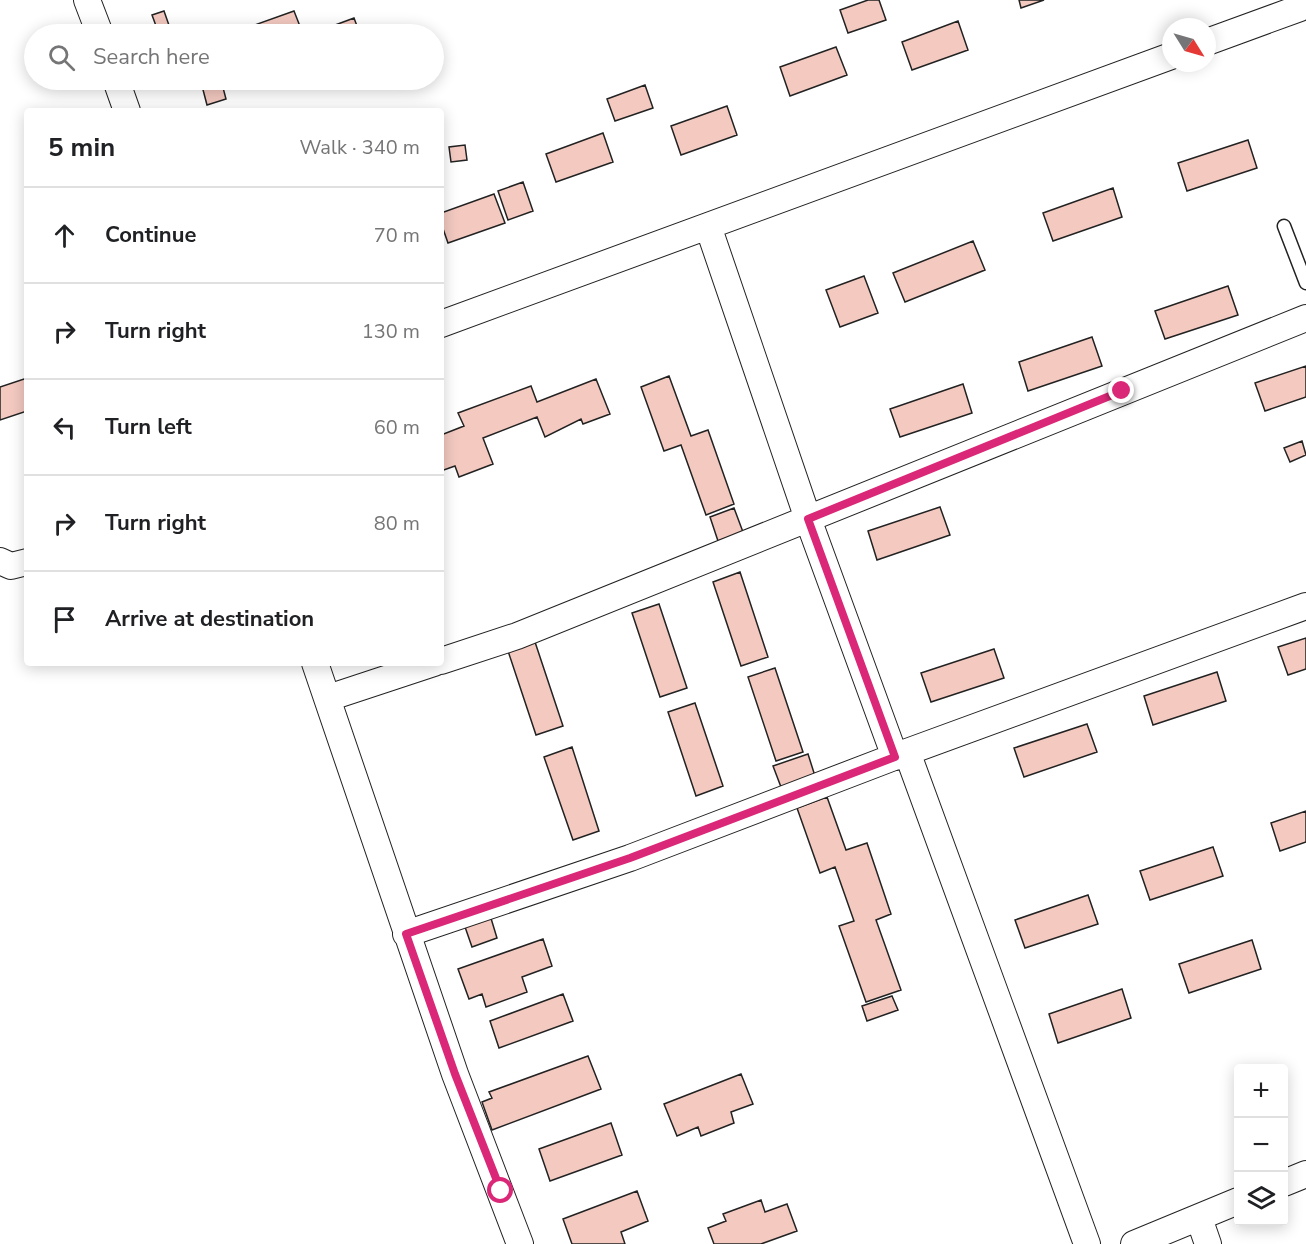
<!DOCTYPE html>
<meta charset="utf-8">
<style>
body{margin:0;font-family:"Nunito Sans",sans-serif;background:#f2f2f2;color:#202124}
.controls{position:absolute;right:18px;bottom:18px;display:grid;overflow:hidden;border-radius:6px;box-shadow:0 3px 15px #0003}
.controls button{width:54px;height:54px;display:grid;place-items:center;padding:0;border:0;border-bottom:2px solid #e0e0e0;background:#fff;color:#202124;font:30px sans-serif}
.compass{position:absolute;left:1162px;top:18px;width:54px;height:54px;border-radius:50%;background:#fff;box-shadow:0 3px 15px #0003;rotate:127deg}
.stop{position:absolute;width:18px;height:18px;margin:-14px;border:4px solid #db2777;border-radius:50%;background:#fff}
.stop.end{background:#db2777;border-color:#fff;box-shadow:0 2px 6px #0008}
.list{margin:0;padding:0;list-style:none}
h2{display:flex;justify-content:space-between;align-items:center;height:78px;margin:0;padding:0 24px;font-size:26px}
h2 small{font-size:20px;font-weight:400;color:#757577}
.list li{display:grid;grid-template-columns:39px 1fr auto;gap:18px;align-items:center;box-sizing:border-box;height:96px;padding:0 24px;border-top:2px solid #e0e0e0}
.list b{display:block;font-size:22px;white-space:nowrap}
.list em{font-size:20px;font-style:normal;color:#757577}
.icon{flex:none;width:33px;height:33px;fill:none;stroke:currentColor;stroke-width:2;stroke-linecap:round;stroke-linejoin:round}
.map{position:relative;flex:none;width:1306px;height:1244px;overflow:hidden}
.search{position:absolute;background:#fff;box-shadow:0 3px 15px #0003;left:24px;top:24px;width:420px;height:66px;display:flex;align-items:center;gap:15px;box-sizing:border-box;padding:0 21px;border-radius:33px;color:#757577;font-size:22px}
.panel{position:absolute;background:#fff;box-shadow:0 3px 15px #0003;left:24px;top:108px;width:420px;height:558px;border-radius:6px}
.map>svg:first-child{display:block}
.building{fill:#f3c9c0;stroke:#222;stroke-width:1.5}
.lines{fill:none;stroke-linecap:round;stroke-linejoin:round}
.lane-casing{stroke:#222;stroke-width:15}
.street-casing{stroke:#222;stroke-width:28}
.lane{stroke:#fff;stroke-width:12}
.street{stroke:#fff;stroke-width:26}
.route{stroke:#db2777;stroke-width:8}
</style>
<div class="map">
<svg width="1306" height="1244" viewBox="0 0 1306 1244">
<rect width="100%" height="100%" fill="#fff"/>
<path class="building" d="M 868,0 L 879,0 L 886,20 L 848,33 L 840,10 Z
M 1019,0 L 1044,0 L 1021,8 Z
M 164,11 L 171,31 L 159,34 L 152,15 Z
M 294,11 L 303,34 L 239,34 L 238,31 Z
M 354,18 L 360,34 L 320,34 L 319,31 Z
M 958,21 L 968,50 L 912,70 L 902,42 Z
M 836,47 L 847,75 L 790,96 L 780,67 Z
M 210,80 L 221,80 L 226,99 L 207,105 L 201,82 Z
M 645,85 L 653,108 L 615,121 L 607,99 Z
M 727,106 L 737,135 L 681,155 L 671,126 Z
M 603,133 L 613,162 L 556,182 L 546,154 Z
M 1248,140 L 1257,168 L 1187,191 L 1178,163 Z
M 465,145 L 467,160 L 451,162 L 449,147 Z
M 523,182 L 533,211 L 508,220 L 498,191 Z
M 1113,188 L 1122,217 L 1053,241 L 1043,213 Z
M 494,194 L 505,223 L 448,243 L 441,223 L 441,213 Z
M 973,241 L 985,270 L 905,302 L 893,273 Z
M 864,276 L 878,313 L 840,327 L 826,290 Z
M 1228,286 L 1238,315 L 1165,339 L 1155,311 Z
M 1092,337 L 1102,366 L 1028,391 L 1019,362 Z
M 1306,366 L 1306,397 L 1265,411 L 1255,383 Z
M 669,376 L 691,436 L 708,430 L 734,504 L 706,515 L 681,445 L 664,451 L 641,387 Z
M 27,378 L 27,411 L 0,420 L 0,387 Z
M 596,379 L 610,414 L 583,424 L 581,419 L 545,437 L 537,417 L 483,438 L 493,464 L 459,477 L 455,466 L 441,471 L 441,435 L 464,426 L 458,413 L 531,386 L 537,402 Z
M 963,384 L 972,413 L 900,437 L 890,409 Z
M 1302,441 L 1306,455 L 1290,462 L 1284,448 Z
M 940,507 L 950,535 L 877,560 L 868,531 Z
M 734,508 L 743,532 L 718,541 L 710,517 Z
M 740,572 L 768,657 L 741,666 L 713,582 Z
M 659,604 L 687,688 L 660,697 L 632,613 Z
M 1306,638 L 1306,669 L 1288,675 L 1278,647 Z
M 535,642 L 563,726 L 536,735 L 508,651 Z
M 994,649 L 1004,678 L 931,702 L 921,673 Z
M 775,668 L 803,752 L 776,761 L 748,677 Z
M 1217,672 L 1226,701 L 1153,725 L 1144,696 Z
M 695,703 L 723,786 L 696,796 L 668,712 Z
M 1087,724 L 1097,752 L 1024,777 L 1014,748 Z
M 572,747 L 599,831 L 573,840 L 544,757 Z
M 808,754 L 815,776 L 781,787 L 773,766 Z
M 827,797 L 846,850 L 867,843 L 891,914 L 876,920 L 901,990 L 866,1002 L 839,926 L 854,921 L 835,867 L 820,873 L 797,808 Z
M 1306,811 L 1306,842 L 1280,851 L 1271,823 Z
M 1213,847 L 1223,876 L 1150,900 L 1140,871 Z
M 1088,895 L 1098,924 L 1025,948 L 1015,920 Z
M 490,915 L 497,938 L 472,947 L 464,924 Z
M 543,939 L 552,966 L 522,977 L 527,992 L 486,1007 L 482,994 L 469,999 L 458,969 Z
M 1252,940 L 1261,969 L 1189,993 L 1179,964 Z
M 1122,989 L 1131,1018 L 1058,1043 L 1049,1014 Z
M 563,994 L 573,1021 L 499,1048 L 490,1021 Z
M 892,996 L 898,1010 L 867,1021 L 862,1006 Z
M 588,1056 L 601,1089 L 492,1130 L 482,1102 L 492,1098 L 489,1092 Z
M 741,1074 L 753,1104 L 731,1112 L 734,1123 L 701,1136 L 698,1127 L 677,1136 L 664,1104 Z
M 611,1123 L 622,1155 L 550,1181 L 539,1149 Z
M 637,1191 L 648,1221 L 621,1232 L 625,1244 L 572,1244 L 563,1219 Z
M 761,1200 L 765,1212 L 787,1204 L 797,1231 L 761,1244 L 714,1244 L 708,1228 L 726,1221 L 723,1214 Z"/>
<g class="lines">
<g class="lane-casing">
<path id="lane" d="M 1284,226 L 1306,283"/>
</g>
<g class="street-casing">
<path id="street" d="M 87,0 L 100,34
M 1207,42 L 1300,8
M 116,80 L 127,111
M 708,226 L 808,519 L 895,757
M 441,324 L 1171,56
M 0,561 L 11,566 L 27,562
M 441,661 L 517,636 L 1306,318
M 315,663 L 455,1074 L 520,1244
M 328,698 L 434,663
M 907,752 L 1087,1244
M 406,934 L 630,858 L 907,752 L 1306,606
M 1284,1183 L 1306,1174
M 1199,1218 L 1208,1244
M 1134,1244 L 1238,1201"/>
</g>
<use href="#lane" class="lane"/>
<use href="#street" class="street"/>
</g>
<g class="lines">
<path class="route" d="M 501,1191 L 455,1074 L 406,934 L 630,858 L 895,757 L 808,519 L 1122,391"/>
</g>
</svg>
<div class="controls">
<button>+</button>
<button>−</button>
<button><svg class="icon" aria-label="layers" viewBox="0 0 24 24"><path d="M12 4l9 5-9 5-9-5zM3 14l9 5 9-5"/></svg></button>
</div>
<svg class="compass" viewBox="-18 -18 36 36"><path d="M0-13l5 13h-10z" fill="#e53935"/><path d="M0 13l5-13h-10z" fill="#757577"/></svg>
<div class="stop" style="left:501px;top:1191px"></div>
<div class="stop end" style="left:1122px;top:391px"></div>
<div class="search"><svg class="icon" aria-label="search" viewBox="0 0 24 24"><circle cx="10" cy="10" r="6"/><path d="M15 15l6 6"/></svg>Search here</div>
<section class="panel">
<h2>5 min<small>Walk · 340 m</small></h2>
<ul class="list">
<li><svg class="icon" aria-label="ahead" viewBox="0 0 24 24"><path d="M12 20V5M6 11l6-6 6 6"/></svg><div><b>Continue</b></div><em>70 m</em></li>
<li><svg class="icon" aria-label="right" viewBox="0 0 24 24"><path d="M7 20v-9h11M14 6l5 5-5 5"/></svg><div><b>Turn right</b></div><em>130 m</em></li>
<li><svg class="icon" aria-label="left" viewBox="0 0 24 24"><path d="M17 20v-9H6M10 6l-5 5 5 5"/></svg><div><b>Turn left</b></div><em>60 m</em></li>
<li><svg class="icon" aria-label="right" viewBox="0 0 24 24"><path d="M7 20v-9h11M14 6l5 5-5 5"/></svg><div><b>Turn right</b></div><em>80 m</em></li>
<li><svg class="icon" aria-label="arrive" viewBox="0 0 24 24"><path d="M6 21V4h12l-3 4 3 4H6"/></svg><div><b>Arrive at destination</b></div></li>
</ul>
</section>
</div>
